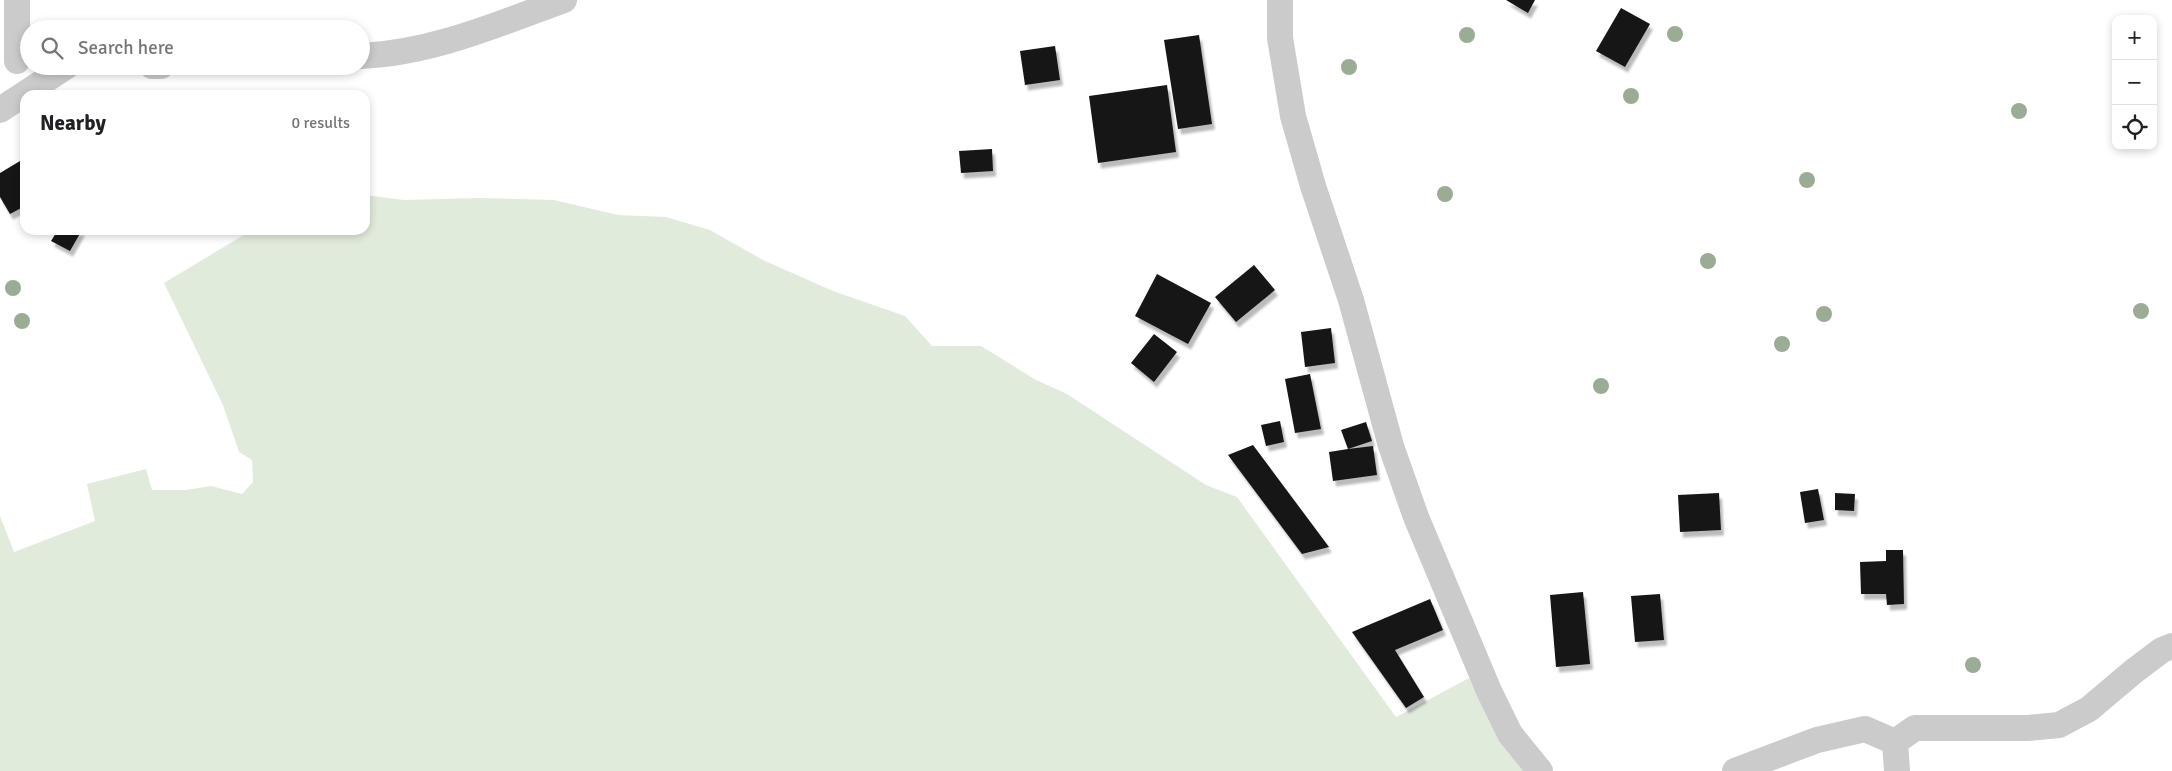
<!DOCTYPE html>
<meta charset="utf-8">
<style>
body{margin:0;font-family:Signika,sans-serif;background:#f2f2f2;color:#202124}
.controls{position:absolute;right:15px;top:15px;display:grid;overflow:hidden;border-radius:10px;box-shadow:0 2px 8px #0003}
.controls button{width:45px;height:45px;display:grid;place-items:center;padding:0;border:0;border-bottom:1px solid #e0e0e0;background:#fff;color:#202124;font:25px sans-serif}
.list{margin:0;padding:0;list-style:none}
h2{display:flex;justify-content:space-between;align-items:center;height:65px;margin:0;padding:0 20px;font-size:21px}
h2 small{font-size:16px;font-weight:400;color:#757577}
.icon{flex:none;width:28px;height:28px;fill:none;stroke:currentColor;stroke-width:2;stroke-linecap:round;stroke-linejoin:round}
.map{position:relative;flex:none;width:2172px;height:771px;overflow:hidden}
.search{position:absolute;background:#fff;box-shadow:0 2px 8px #0003;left:20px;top:20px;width:350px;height:55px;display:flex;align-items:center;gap:12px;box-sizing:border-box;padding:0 18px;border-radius:28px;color:#757577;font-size:19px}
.panel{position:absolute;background:#fff;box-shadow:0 2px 8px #0003;left:20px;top:90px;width:350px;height:145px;border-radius:15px}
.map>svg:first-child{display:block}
.green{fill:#e1ebdb}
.building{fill:#151515;filter:url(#shadow)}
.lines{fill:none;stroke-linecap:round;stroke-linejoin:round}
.street{stroke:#cbcbcb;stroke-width:26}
.tree{fill:#9aac94}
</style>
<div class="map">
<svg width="2172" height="771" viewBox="0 0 2172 771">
<defs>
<filter id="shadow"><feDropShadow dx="3" dy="5.5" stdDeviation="1" flood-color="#0004"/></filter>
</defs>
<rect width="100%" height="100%" fill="#fff"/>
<path class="green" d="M 365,195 L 404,200 L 478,198 L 554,200 L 618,215 L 666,217 L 710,230 L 763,260 L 833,291 L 905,316 L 932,346 L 981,346 L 1036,380 L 1067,394 L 1206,485 L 1237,497 L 1396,717 L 1469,678 L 1491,718 L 1521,764 L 1523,771 L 0,771 L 0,516 L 14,552 L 95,521 L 87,484 L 146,469 L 152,490 L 186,490 L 211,486 L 242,494 L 253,482 L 252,460 L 239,452 L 223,405 L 164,283 L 252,230 L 365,230 Z"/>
<path class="building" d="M 1506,0 L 1535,0 L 1528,13 Z
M 1621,8 L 1650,24 L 1625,67 L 1596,51 Z
M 1199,35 L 1212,124 L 1178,129 L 1164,40 Z
M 1055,46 L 1060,80 L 1025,85 L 1020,51 Z
M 1167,85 L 1176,152 L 1098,163 L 1089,96 Z
M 992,149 L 993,171 L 961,173 L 959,151 Z
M 25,158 L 25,206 L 10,214 L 0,197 L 0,173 Z
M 58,230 L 82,230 L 70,251 L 51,241 Z
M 1254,265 L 1275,290 L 1236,322 L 1215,297 Z
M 1157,274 L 1211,303 L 1188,344 L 1135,316 Z
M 1331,328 L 1335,363 L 1305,367 L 1301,332 Z
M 1154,334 L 1177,352 L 1154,382 L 1131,363 Z
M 1310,374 L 1321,429 L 1295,433 L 1285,379 Z
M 1280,421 L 1284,442 L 1266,446 L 1261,425 Z
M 1366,422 L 1372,441 L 1348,449 L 1373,446 L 1377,475 L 1333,481 L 1329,452 L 1348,449 L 1341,430 Z
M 1253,445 L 1329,547 L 1302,554 L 1228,455 Z
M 1818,489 L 1824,520 L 1805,523 L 1800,492 Z
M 1719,493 L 1721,530 L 1680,532 L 1678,495 Z
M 1835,493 L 1855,494 L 1854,511 L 1835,510 Z
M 1886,550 L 1903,550 L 1904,604 L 1887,605 L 1886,594 L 1861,594 L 1860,562 L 1886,561 Z
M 1583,592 L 1590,664 L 1556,667 L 1550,595 Z
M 1660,594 L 1664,640 L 1635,642 L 1631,596 Z
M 1430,599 L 1443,630 L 1395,650 L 1424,697 L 1406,708 L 1352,632 Z"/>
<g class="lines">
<path class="street" d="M 17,0 L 17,61
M 1280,0 L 1280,38 L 1293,116 L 1313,186 L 1351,300 L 1391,446 L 1416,517 L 1489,691 L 1510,734 L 1540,771
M 361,56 C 432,53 498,24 564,0
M 152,66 L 161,66
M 0,110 L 67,66
M 1895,742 L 1915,728 L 2028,728 L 2059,725 L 2089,709 L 2134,671 L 2162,650 L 2172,646
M 1895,742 L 1897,771
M 1735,771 L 1817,740 L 1865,729 L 1895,742"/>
</g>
<g class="tree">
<circle cx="1675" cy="34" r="8"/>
<circle cx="1467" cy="35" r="8"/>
<circle cx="1349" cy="67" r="8"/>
<circle cx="1631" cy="96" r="8"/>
<circle cx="2019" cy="111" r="8"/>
<circle cx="1807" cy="180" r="8"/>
<circle cx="1445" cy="194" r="8"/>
<circle cx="1708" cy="261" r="8"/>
<circle cx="13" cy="288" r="8"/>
<circle cx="2141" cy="311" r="8"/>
<circle cx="1824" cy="314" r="8"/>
<circle cx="22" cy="321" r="8"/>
<circle cx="1782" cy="344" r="8"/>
<circle cx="1601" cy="386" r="8"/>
<circle cx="1973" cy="665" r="8"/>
</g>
</svg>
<div class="controls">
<button>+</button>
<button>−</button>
<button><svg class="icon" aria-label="locate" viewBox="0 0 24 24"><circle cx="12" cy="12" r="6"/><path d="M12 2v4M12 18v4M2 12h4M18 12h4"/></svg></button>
</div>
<div class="search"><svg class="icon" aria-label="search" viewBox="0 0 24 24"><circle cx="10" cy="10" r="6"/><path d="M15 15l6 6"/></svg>Search here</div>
<section class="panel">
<h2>Nearby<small>0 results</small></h2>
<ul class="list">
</ul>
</section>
</div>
